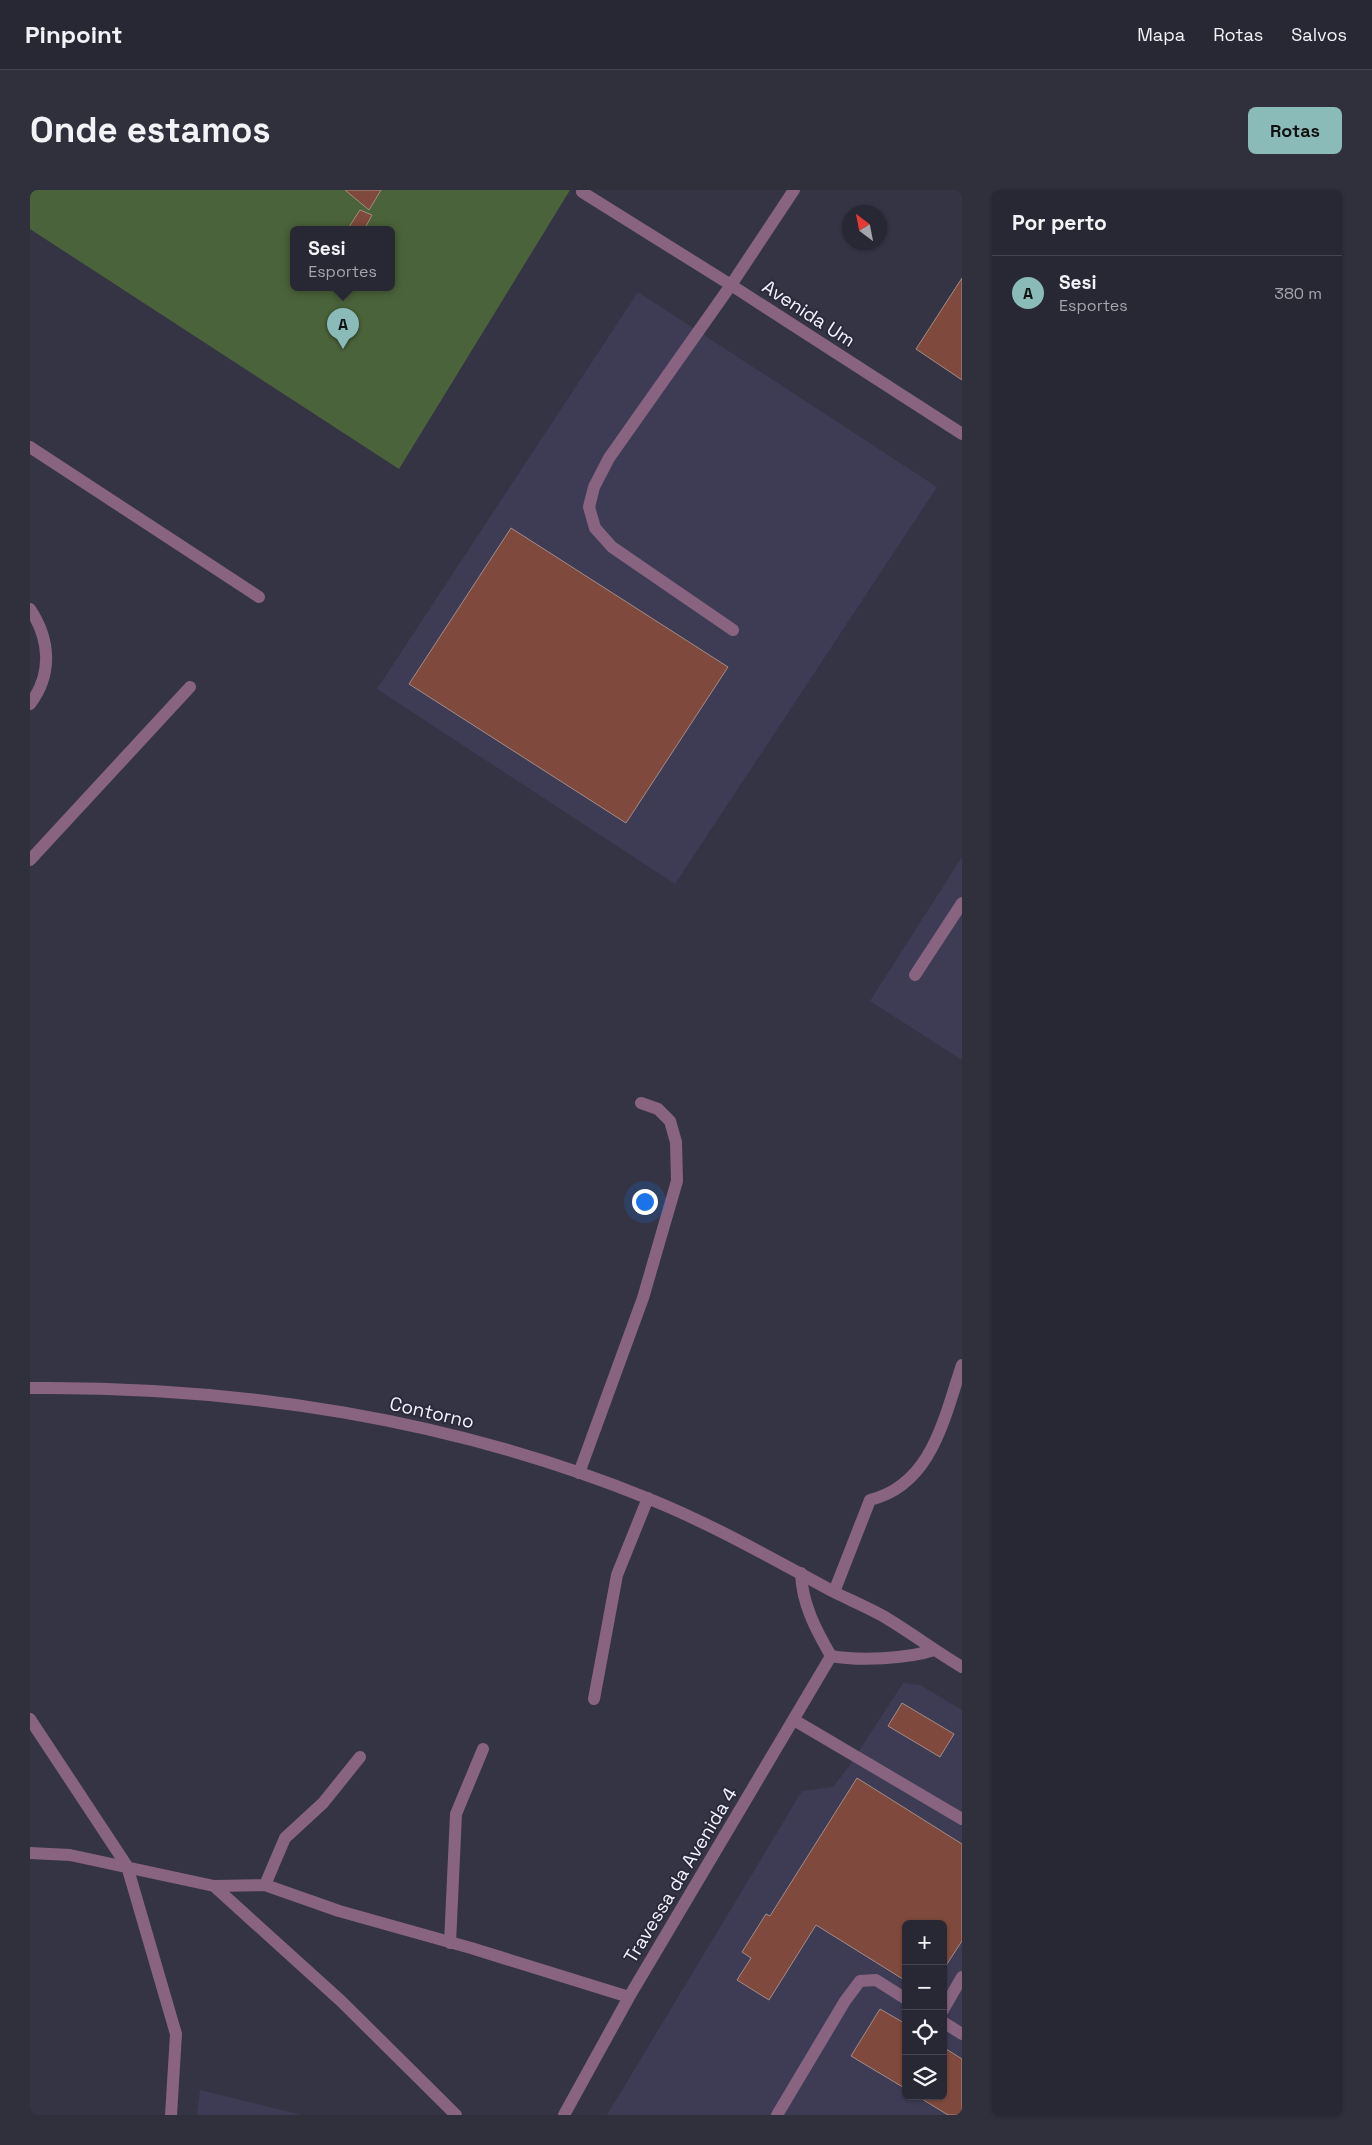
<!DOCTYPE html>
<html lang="pt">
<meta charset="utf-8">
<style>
body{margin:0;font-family:"Space Grotesk",sans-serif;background:#302f3c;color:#f1f3f6}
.controls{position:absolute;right:15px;bottom:15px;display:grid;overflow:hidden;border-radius:8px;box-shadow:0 1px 4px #0004}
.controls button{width:45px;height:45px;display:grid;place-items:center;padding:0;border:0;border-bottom:1px solid #44444f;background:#282734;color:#f1f3f6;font:25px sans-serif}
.compass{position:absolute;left:812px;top:15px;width:45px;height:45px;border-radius:50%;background:#282734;box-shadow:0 1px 4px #0004;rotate:328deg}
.you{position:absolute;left:614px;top:1011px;width:18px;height:18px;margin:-12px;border:4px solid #fff;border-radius:50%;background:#1a73e8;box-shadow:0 0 0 8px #1a73e833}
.badge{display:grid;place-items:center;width:32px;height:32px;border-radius:50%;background:#8bbbb9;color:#111;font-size:16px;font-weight:700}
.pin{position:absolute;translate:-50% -41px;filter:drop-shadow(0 1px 2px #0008)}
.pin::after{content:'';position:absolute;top:26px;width:18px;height:15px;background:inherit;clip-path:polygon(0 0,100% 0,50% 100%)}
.popup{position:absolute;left:260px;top:36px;width:105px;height:65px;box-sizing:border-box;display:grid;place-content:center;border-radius:8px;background:#282734;filter:drop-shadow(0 1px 4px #0005);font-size:16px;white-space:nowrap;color:#a5a5ac}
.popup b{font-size:19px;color:#f1f3f6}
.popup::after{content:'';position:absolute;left:50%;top:100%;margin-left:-10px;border:10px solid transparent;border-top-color:#282734}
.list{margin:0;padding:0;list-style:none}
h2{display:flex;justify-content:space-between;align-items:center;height:65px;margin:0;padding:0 20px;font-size:21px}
h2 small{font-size:16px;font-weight:400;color:#a5a5ac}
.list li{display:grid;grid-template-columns:32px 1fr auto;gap:15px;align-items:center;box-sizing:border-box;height:75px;padding:0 20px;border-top:1px solid #44444f}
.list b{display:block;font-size:19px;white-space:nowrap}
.list p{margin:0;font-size:16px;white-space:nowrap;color:#a5a5ac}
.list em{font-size:16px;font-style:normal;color:#a5a5ac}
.icon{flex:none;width:28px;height:28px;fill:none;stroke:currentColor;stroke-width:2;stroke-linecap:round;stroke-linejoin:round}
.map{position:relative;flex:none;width:932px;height:1925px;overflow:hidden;border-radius:8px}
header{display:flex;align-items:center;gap:30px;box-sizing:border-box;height:70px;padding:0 25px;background:#282734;border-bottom:1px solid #44444f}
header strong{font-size:24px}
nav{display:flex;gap:28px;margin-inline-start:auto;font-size:18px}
.intro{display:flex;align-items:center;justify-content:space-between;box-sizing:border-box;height:120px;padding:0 30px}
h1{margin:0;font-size:35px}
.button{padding:12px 22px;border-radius:8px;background:#8bbbb9;color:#111;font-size:18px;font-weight:700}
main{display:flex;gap:30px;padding:0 30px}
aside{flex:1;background:#282734;border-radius:8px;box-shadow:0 1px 4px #0004}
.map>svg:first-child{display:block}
.built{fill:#3e3c54;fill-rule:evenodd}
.green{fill:#4b633a;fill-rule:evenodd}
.building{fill:#7f4a3d;stroke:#a48c86}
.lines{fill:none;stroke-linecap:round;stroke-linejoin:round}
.minor{stroke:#886480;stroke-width:12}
.labels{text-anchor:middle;stroke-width:4;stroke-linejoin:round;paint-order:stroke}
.street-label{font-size:19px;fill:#f2f2fe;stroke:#2b2a3a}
</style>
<header>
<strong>Pinpoint</strong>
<nav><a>Mapa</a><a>Rotas</a><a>Salvos</a></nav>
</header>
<div class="intro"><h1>Onde estamos</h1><a class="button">Rotas</a></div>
<main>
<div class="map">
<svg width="932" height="1925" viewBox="0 0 932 1925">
<rect width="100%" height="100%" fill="#353445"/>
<path class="built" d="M 608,102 L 907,297 L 645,694 L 347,499 Z
M 932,667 L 932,870 L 840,811 Z
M 873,1493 L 890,1495 L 932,1520 L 932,1925 L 577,1925 L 772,1601 L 803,1597 L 820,1575 ZM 876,1734 L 913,1734 L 913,1906 L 876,1906 Z
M 170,1900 L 271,1925 L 167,1925 Z"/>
<path class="green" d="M 0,0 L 540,0 L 369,279 L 0,39 ZM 264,40 L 362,40 L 362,98 L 264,98 Z"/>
<path class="building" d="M 315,0 L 351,0 L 339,20 Z
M 330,20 L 342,25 L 334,40 L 317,40 Z
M 932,88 L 932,190 L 886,159 Z
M 481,338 L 698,477 L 596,633 L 379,494 Z
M 872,1513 L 924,1544 L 910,1567 L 858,1536 Z
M 827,1588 L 932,1654 L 932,1751 L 913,1780 L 913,1734 L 876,1734 L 876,1791 L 786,1735 L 739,1810 L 707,1790 L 721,1768 L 712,1762 L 736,1724 L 740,1726 Z
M 850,1819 L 876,1834 L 876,1899 L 821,1866 Z
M 913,1857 L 932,1869 L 932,1925 L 918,1925 L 887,1906 L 913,1906 Z"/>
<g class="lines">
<path class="minor" d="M 552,2 L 701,95 L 932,244
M 0,257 L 229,407
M 0,419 C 20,449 23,484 0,514
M 703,440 L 582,357 L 565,338 L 559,317 L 564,297 L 579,268 L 701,95 L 764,0
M 0,670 L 160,497
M 885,785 L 932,713
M 0,1198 C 210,1196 423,1229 617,1308 C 682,1334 743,1369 804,1402 C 820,1410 837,1417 853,1426 C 880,1442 905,1461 932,1477
M 549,1283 L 613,1108 L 647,991 L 646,952 L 640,931 L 628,919 L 611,913
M 771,1383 C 772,1414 786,1440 801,1466
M 804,1402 L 840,1310 C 902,1295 914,1228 932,1175
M 801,1466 C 829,1471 877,1469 904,1460
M 564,1509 L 587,1385 L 618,1308
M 0,1529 L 97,1676 L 146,1844 L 141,1925
M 764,1530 L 932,1629
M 0,1663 L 40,1665 L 184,1696 L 235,1695 L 309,1721 L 441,1758 L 599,1807
M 235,1695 L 255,1648 L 293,1613 L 330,1567
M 184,1696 L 311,1811 L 426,1925
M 420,1753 L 426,1624 L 453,1559
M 913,1820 L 932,1787
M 913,1832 L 932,1844
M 534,1925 L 599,1807 L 801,1466
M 747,1925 L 815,1811 L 830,1791 L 846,1790 L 876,1809"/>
</g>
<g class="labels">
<g class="street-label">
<text transform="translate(779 123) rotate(33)" y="7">Avenida Um</text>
<text transform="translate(402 1222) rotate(13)" y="7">Contorno</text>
<text transform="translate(650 1685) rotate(-59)" y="7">Travessa da Avenida 4</text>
</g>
</g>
</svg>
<div class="controls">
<button>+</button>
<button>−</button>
<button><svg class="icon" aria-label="locate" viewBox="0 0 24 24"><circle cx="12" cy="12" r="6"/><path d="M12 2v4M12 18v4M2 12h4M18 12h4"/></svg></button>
<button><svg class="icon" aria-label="layers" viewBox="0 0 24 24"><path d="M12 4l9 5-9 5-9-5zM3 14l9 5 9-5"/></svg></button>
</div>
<svg class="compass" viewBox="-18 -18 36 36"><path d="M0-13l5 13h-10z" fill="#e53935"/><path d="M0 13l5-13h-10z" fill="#a5a5ac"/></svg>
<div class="you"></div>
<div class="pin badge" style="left:313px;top:159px">A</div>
<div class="popup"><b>Sesi</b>Esportes</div>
</div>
<aside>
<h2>Por perto<small></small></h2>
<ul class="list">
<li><span class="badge">A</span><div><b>Sesi</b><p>Esportes</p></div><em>380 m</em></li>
</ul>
</aside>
</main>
